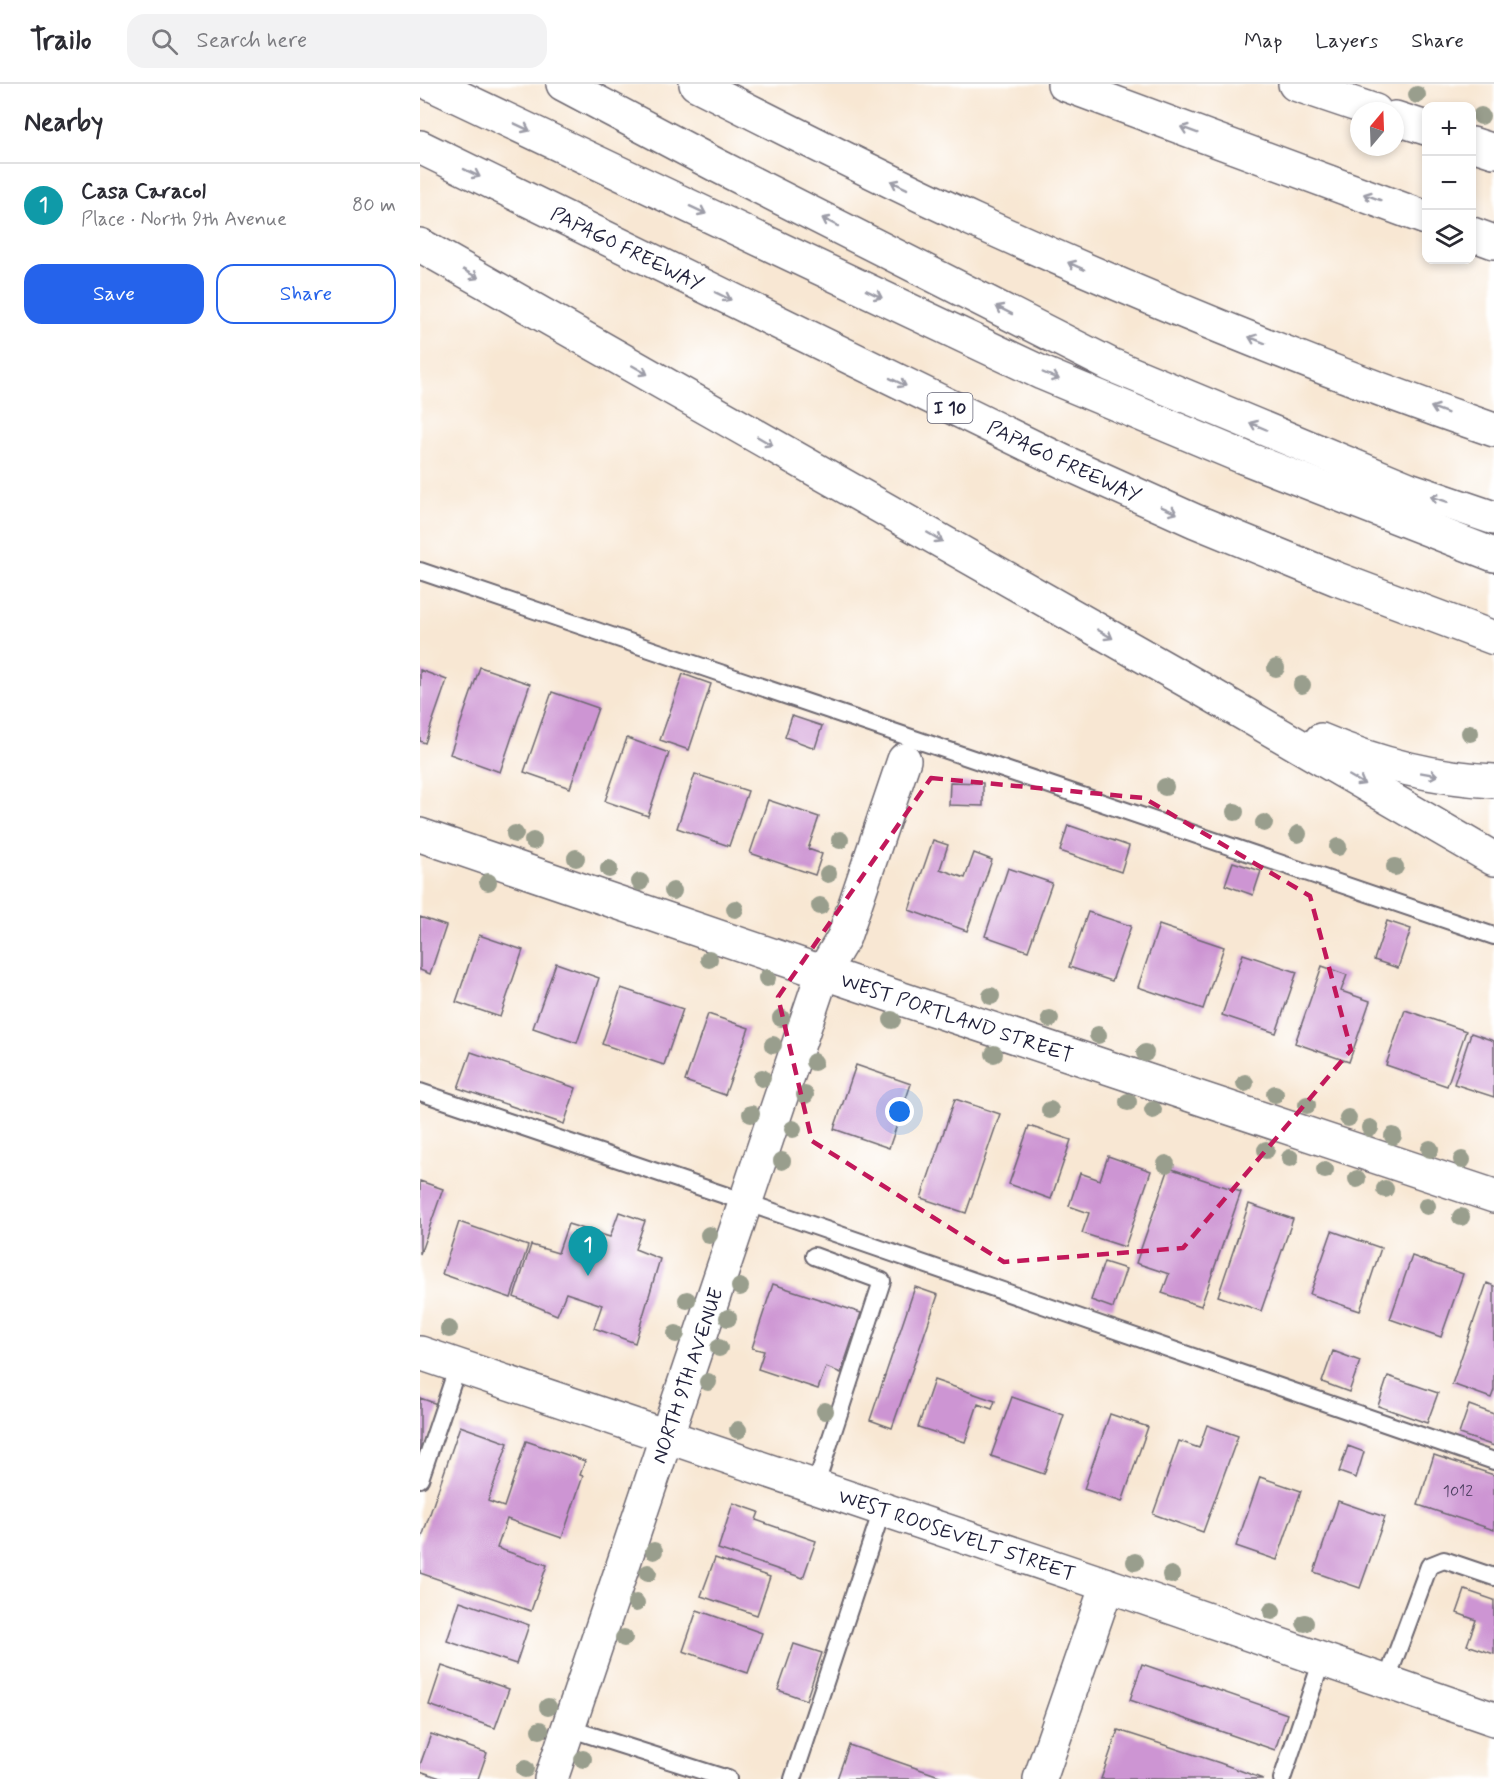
<!DOCTYPE html>
<meta charset="utf-8">
<style>
body{margin:0;font-family:Mynerve,sans-serif;background:#f2f2f3;color:#2b2b33}
.controls{position:absolute;right:18px;top:18px;display:grid;overflow:hidden;border-radius:12px;box-shadow:0 3px 9px #0003}
.controls button{width:54px;height:54px;display:grid;place-items:center;padding:0;border:0;border-bottom:2px solid #e1e1e2;background:#fff;color:#2b2b33;font:30px sans-serif}
.compass{position:absolute;left:930px;top:18px;width:54px;height:54px;border-radius:50%;background:#fff;box-shadow:0 3px 9px #0003;rotate:19deg}
.you{position:absolute;left:480px;top:1028px;width:21px;height:21px;margin:-15px;border:4px solid #fff;border-radius:50%;background:#1a73e8;box-shadow:0 0 0 9px #1a73e833}
.badge{display:grid;place-items:center;width:39px;height:39px;border-radius:50%;background:#2563eb;color:#fff;font-size:20px;font-weight:700}
.pin{position:absolute;translate:-50% -50px;filter:drop-shadow(0 2px 3px #0008)}
.pin::after{content:'';position:absolute;top:32px;width:21px;height:18px;background:inherit;clip-path:polygon(0 0,100% 0,50% 100%)}
.list{margin:0;padding:0;list-style:none}
h2{display:flex;justify-content:space-between;align-items:center;height:78px;margin:0;padding:0 24px;font-size:26px}
h2 small{font-size:20px;font-weight:400;color:#7c7c81}
.list li{display:grid;grid-template-columns:39px 1fr auto;gap:18px;align-items:center;box-sizing:border-box;height:84px;padding:0 24px;border-top:2px solid #e1e1e2}
.list b{display:block;font-size:22px;white-space:nowrap}
.list p{margin:0;font-size:20px;white-space:nowrap;color:#7c7c81}
.list em{font-size:20px;font-style:normal;color:#7c7c81}
.actions{display:flex;gap:12px;padding:18px 24px}
.actions a{flex:1;padding:14px 0;border:2px solid #2563eb;border-radius:18px;text-align:center;font-size:21px;color:#2563eb}
.actions .main{background:#2563eb;color:#fff}
.icon{flex:none;width:33px;height:33px;fill:none;stroke:currentColor;stroke-width:2;stroke-linecap:round;stroke-linejoin:round}
.map{position:relative;flex:none;width:1074px;height:1695px;overflow:hidden}
header{display:flex;align-items:center;gap:36px;box-sizing:border-box;height:84px;padding:0 30px;background:#fff;border-bottom:2px solid #e1e1e2}
header strong{font-size:28px}
nav{display:flex;gap:33px;margin-inline-start:auto;font-size:21px}
.search{width:420px;height:54px;background:#f2f2f3;display:flex;align-items:center;gap:15px;box-sizing:border-box;padding:0 21px;border-radius:18px;color:#7c7c81;font-size:22px}
main{display:flex}
aside{flex:1;background:#fff}
.map>svg:first-child{display:block}
.building{fill:#cd95d3}
.lines{fill:none;stroke-linecap:round;stroke-linejoin:round}
.service-casing{stroke:#6d6770;stroke-width:20}
.minor-casing{stroke:#6d6770;stroke-width:36}
.tertiary-casing{stroke:#6d6770;stroke-width:36}
.motorway-casing{stroke:#6d6770;stroke-width:36}
.service{stroke:#fff;stroke-width:16}
.minor{stroke:#fff;stroke-width:33}
.tertiary{stroke:#fff;stroke-width:33}
.motorway{stroke:#fff;stroke-width:33}
.tree{fill:#999e8d}
.oneway{stroke:#9c9ca7}
.marked{fill:none;stroke:#c2185b;stroke-width:4.5;stroke-dasharray:12 8;stroke-linejoin:round}
.labels{text-anchor:middle;stroke-width:5;stroke-linejoin:round;paint-order:stroke}
.number-label{font-size:16px;fill:#4d3f61}
.shield{fill:#fff;stroke:#646476;stroke-width:1.5}
.shield-label{font-size:18px;font-weight:bold;fill:#22223b}
.street-label{font-size:20px;fill:#22223b;stroke:#fff}
</style>
<header>
<strong>Trailo</strong>
<div class="search"><svg class="icon" aria-label="search" viewBox="0 0 24 24"><circle cx="10" cy="10" r="6"/><path d="M15 15l6 6"/></svg>Search here</div>
<nav><a>Map</a><a>Layers</a><a>Share</a></nav>
</header>
<main>
<aside>
<h2>Nearby<small></small></h2>
<ul class="list">
<li><span class="badge" style="background:#0f9aa8">1</span><div><b>Casa Caracol</b><p>Place · North 9th Avenue</p></div><em>80 m</em></li>
</ul>
<div class="actions"><a class="main">Save</a><a>Share</a></div>
</aside>
<div class="map">
<svg width="1074" height="1695" viewBox="0 0 1074 1695">
<rect width="100%" height="100%" fill="#fff"/>
<filter id="ink" filterUnits="userSpaceOnUse"><feTurbulence type="fractalNoise" baseFrequency=".0167" numOctaves="2"/><feDisplacementMap in="SourceGraphic" scale="12" xChannelSelector="R" yChannelSelector="G"/><feConvolveMatrix kernelMatrix="1 2 1 2 8 2 1 2 1" color-interpolation-filters="sRGB"/></filter>
<filter id="wash" filterUnits="userSpaceOnUse"><feTurbulence type="fractalNoise" baseFrequency=".008" numOctaves="4" result="noise"/><feDisplacementMap in="SourceGraphic" scale="24" xChannelSelector="R" yChannelSelector="G"/><feGaussianBlur stdDeviation="1.35" result="paint"/><feColorMatrix in="noise" values="0 0 0 0 0 0 0 0 0 0 0 0 0 0 0 0 0 1.4 0 .05"/><feComposite in="paint" operator="in"/></filter>
<g filter="url(#wash)">
<rect width="100%" height="100%" fill="#f8e7d3"/>
<g id="blocks">
<path class="building" d="M 60,583 L 110,600 L 80,688 L 30,670 Z
M 0,586 L 27,596 L 5,659 L 0,657 Z
M 263,590 L 291,600 L 269,666 L 240,656 Z
M 132,608 L 178,624 L 150,704 L 104,688 Z
M 372,632 L 402,642 L 395,664 L 365,653 Z
M 207,654 L 249,669 L 228,732 L 185,717 Z
M 275,690 L 328,707 L 309,762 L 257,744 Z
M 530,698 L 563,699 L 563,722 L 529,721 Z
M 348,716 L 399,733 L 388,765 L 402,770 L 395,791 L 330,769 Z
M 648,741 L 709,762 L 701,788 L 640,767 Z
M 513,756 L 528,761 L 520,785 L 545,794 L 554,769 L 572,776 L 547,847 L 489,826 Z
M 813,778 L 841,787 L 833,811 L 805,801 Z
M 588,784 L 632,799 L 608,867 L 565,852 Z
M 668,828 L 711,842 L 692,897 L 649,883 Z
M 0,833 L 26,842 L 10,890 L 0,886 Z
M 967,837 L 991,845 L 978,884 L 954,876 Z
M 739,841 L 804,863 L 783,925 L 718,903 Z
M 59,851 L 103,866 L 80,933 L 36,918 Z
M 823,870 L 877,888 L 856,949 L 802,931 Z
M 136,879 L 179,894 L 157,959 L 113,944 Z
M 902,882 L 927,891 L 921,907 L 950,917 L 929,978 L 875,959 Z
M 201,904 L 263,925 L 244,981 L 182,960 Z
M 985,926 L 1046,947 L 1027,1002 L 966,981 Z
M 288,930 L 329,944 L 305,1011 L 265,997 Z
M 1051,949 L 1074,957 L 1074,1013 L 1034,1000 Z
M 51,968 L 156,1004 L 144,1040 L 38,1004 Z
M 436,981 L 491,1000 L 469,1064 L 414,1045 Z
M 535,1015 L 580,1030 L 546,1129 L 501,1114 Z
M 609,1042 L 651,1056 L 631,1115 L 589,1100 Z
M 688,1072 L 731,1087 L 705,1163 L 662,1149 L 669,1129 L 649,1122 L 660,1089 L 680,1096 Z
M 749,1084 L 821,1108 L 781,1222 L 742,1209 L 749,1190 L 716,1179 Z
M 0,1097 L 23,1105 L 0,1170 Z
M 829,1120 L 873,1135 L 841,1227 L 798,1212 Z
M 199,1128 L 225,1137 L 215,1165 L 240,1175 L 215,1259 L 174,1244 L 182,1221 L 146,1209 L 137,1231 L 94,1213 L 111,1161 L 138,1169 L 148,1140 L 190,1153 Z
M 39,1138 L 108,1162 L 91,1214 L 22,1190 Z
M 912,1147 L 961,1164 L 940,1227 L 890,1210 Z
M 992,1172 L 1043,1190 L 1021,1253 L 970,1235 Z
M 684,1178 L 706,1185 L 693,1224 L 671,1216 Z
M 1067,1199 L 1074,1202 L 1074,1306 L 1071,1314 L 1032,1300 Z
M 353,1200 L 441,1229 L 421,1289 L 406,1283 L 398,1305 L 338,1285 L 344,1267 L 332,1264 Z
M 495,1203 L 518,1211 L 472,1344 L 450,1336 Z
M 913,1267 L 940,1277 L 929,1308 L 902,1298 Z
M 968,1292 L 1018,1309 L 1007,1339 L 958,1322 Z
M 514,1296 L 575,1317 L 572,1325 L 558,1320 L 545,1358 L 498,1343 Z
M 592,1313 L 644,1331 L 624,1390 L 571,1372 Z
M 0,1314 L 20,1321 L 0,1377 Z
M 1049,1321 L 1074,1330 L 1074,1362 L 1039,1350 Z
M 690,1330 L 728,1343 L 702,1418 L 664,1405 Z
M 787,1341 L 818,1352 L 783,1448 L 733,1430 L 759,1357 L 779,1364 Z
M 40,1342 L 88,1359 L 68,1417 L 84,1423 L 106,1357 L 165,1377 L 160,1391 L 163,1392 L 142,1454 L 87,1435 L 77,1464 L 127,1481 L 111,1527 L 0,1489 L 0,1459 Z
M 928,1362 L 944,1368 L 936,1394 L 919,1388 Z
M 1014,1371 L 1074,1391 L 1074,1446 L 998,1421 Z
M 840,1393 L 881,1407 L 857,1476 L 816,1462 Z
M 918,1417 L 965,1433 L 940,1504 L 894,1488 Z
M 313,1419 L 339,1428 L 336,1436 L 396,1457 L 383,1494 L 298,1465 Z
M 295,1474 L 350,1493 L 337,1531 L 281,1512 Z
M 1045,1506 L 1074,1516 L 1074,1570 L 1047,1561 L 1056,1536 L 1037,1529 Z
M 40,1517 L 109,1541 L 96,1580 L 27,1557 Z
M 277,1526 L 342,1549 L 328,1589 L 263,1567 Z
M 374,1560 L 402,1569 L 386,1616 L 358,1606 Z
M 722,1580 L 867,1630 L 855,1666 L 710,1616 Z
M 22,1582 L 89,1605 L 75,1644 L 9,1621 Z
M 698,1646 L 800,1679 L 843,1695 L 681,1695 Z
M 11,1650 L 67,1669 L 58,1695 L 23,1695 L 0,1687 L 0,1681 Z
M 429,1661 L 528,1695 L 417,1695 Z"/>
</g>
</g>
<g filter="url(#ink)">
<use href="#blocks" fill-opacity="0" stroke="#6d6770" stroke-width="1.5"/>
<g class="lines">
<g class="service-casing">
<path id="service" d="M 0,487 L 1074,852
M 0,1008 L 325,1118 L 1074,1377
M 394,1172 L 462,1197 L 395,1403
M 0,1395 L 38,1282
M 966,1598 L 1009,1482 L 1024,1476 L 1074,1493
M 148,1644 L 308,1695
M 373,1695 L 462,1426
M 862,1695 L 902,1576"/>
</g>
<g class="minor-casing">
<g id="minor">
<path d="M 875,0 L 955,27"/>
<path d="M 975,34 L 1006,44"/>
<path d="M 1052,60 L 1074,67"/>
<path id="s1" d="M 0,751 L 431,898 L 1074,1112"/>
<path id="s2" d="M 131,1695 L 403,888 L 424,853 L 484,676"/>
<path d="M 620,1695 L 687,1501"/>
</g>
</g>
<g class="tertiary-casing">
<g id="tertiary">
<path id="s3" d="M 0,1269 L 687,1501 L 1074,1635"/>
</g>
</g>
<g class="motorway-casing">
<g id="motorway">
<path d="M 11,0 L 622,289 L 823,373 L 1074,471"/>
<path d="M 143,0 L 296,81 L 691,281 L 989,405 L 1074,434"/>
<path d="M 276,0 C 368,46 459,93 553,136 C 723,213 897,285 1074,346"/>
<path d="M 644,0 L 1006,134"/>
<path id="s4" d="M 0,63 L 644,378 L 775,437 L 917,495 L 1074,554"/>
<path d="M 1052,150 L 1074,158"/>
<path d="M 0,161 L 778,603 L 1074,775"/>
<path d="M 901,656 C 957,680 1014,694 1074,697"/>
</g>
</g>
<use href="#service" class="service"/>
<use href="#minor" class="minor"/>
<use href="#tertiary" class="tertiary"/>
<use href="#motorway" class="motorway"/>
</g>
<g class="tree">
<circle cx="997" cy="11" r="9"/>
<circle cx="1061" cy="32" r="9"/>
<circle cx="856" cy="584" r="9"/>
<circle cx="882" cy="601" r="9"/>
<circle cx="1050" cy="649" r="9"/>
<circle cx="745" cy="703" r="9"/>
<circle cx="815" cy="728" r="9"/>
<circle cx="844" cy="739" r="9"/>
<circle cx="95" cy="750" r="9"/>
<circle cx="878" cy="750" r="9"/>
<circle cx="420" cy="756" r="9"/>
<circle cx="113" cy="757" r="9"/>
<circle cx="918" cy="763" r="9"/>
<circle cx="156" cy="774" r="9"/>
<circle cx="975" cy="783" r="9"/>
<circle cx="189" cy="785" r="9"/>
<circle cx="408" cy="790" r="9"/>
<circle cx="68" cy="798" r="9"/>
<circle cx="220" cy="798" r="9"/>
<circle cx="253" cy="807" r="9"/>
<circle cx="400" cy="822" r="9"/>
<circle cx="315" cy="825" r="9"/>
<circle cx="289" cy="875" r="9"/>
<circle cx="347" cy="894" r="9"/>
<circle cx="571" cy="912" r="9"/>
<circle cx="361" cy="934" r="9"/>
<circle cx="630" cy="935" r="9"/>
<circle cx="472" cy="936" r="9"/>
<circle cx="678" cy="951" r="9"/>
<circle cx="353" cy="961" r="9"/>
<circle cx="725" cy="969" r="9"/>
<circle cx="574" cy="970" r="9"/>
<circle cx="394" cy="978" r="9"/>
<circle cx="342" cy="994" r="9"/>
<circle cx="825" cy="999" r="9"/>
<circle cx="855" cy="1010" r="9"/>
<circle cx="385" cy="1011" r="9"/>
<circle cx="708" cy="1018" r="9"/>
<circle cx="887" cy="1021" r="9"/>
<circle cx="630" cy="1026" r="9"/>
<circle cx="733" cy="1026" r="9"/>
<circle cx="331" cy="1030" r="9"/>
<circle cx="928" cy="1034" r="9"/>
<circle cx="950" cy="1044" r="9"/>
<circle cx="373" cy="1045" r="9"/>
<circle cx="973" cy="1052" r="9"/>
<circle cx="1010" cy="1065" r="9"/>
<circle cx="846" cy="1066" r="9"/>
<circle cx="870" cy="1074" r="9"/>
<circle cx="1042" cy="1076" r="9"/>
<circle cx="362" cy="1077" r="9"/>
<circle cx="746" cy="1080" r="9"/>
<circle cx="905" cy="1086" r="9"/>
<circle cx="937" cy="1095" r="9"/>
<circle cx="965" cy="1105" r="9"/>
<circle cx="1007" cy="1122" r="9"/>
<circle cx="1041" cy="1133" r="9"/>
<circle cx="289" cy="1151" r="9"/>
<circle cx="320" cy="1203" r="9"/>
<circle cx="267" cy="1216" r="9"/>
<circle cx="308" cy="1234" r="9"/>
<circle cx="29" cy="1245" r="9"/>
<circle cx="256" cy="1250" r="9"/>
<circle cx="299" cy="1264" r="9"/>
<circle cx="288" cy="1298" r="9"/>
<circle cx="405" cy="1327" r="9"/>
<circle cx="318" cy="1346" r="9"/>
<circle cx="234" cy="1467" r="9"/>
<circle cx="715" cy="1478" r="9"/>
<circle cx="228" cy="1489" r="9"/>
<circle cx="751" cy="1491" r="9"/>
<circle cx="216" cy="1519" r="9"/>
<circle cx="852" cy="1527" r="9"/>
<circle cx="885" cy="1539" r="9"/>
<circle cx="204" cy="1554" r="9"/>
<circle cx="128" cy="1623" r="9"/>
<circle cx="120" cy="1646" r="9"/>
<circle cx="163" cy="1675" r="9"/>
<circle cx="105" cy="1685" r="9"/>
</g>
<defs><path id="oneway-shaft" d="M-6 0H5M1.5-3L5.5 0L1.5 3" fill="none" stroke-width="1.6" stroke-linecap="round" stroke-linejoin="round" transform="scale(1.5)"/></defs>
<g class="oneway">
<use href="#oneway-shaft" transform="translate(102 43) rotate(25)"/>
<use href="#oneway-shaft" transform="translate(769 46) rotate(-160)"/>
<use href="#oneway-shaft" transform="translate(52 89) rotate(26)"/>
<use href="#oneway-shaft" transform="translate(479 101) rotate(-154)"/>
<use href="#oneway-shaft" transform="translate(952 113) rotate(-160)"/>
<use href="#oneway-shaft" transform="translate(278 126) rotate(25)"/>
<use href="#oneway-shaft" transform="translate(410 138) rotate(-153)"/>
<use href="#oneway-shaft" transform="translate(656 182) rotate(-156)"/>
<use href="#oneway-shaft" transform="translate(51 190) rotate(30)"/>
<use href="#oneway-shaft" transform="translate(454 210) rotate(25)"/>
<use href="#oneway-shaft" transform="translate(303 212) rotate(26)"/>
<use href="#oneway-shaft" transform="translate(584 226) rotate(-153)"/>
<use href="#oneway-shaft" transform="translate(837 256) rotate(-158)"/>
<use href="#oneway-shaft" transform="translate(220 286) rotate(30)"/>
<use href="#oneway-shaft" transform="translate(631 292) rotate(23)"/>
<use href="#oneway-shaft" transform="translate(478 298) rotate(26)"/>
<use href="#oneway-shaft" transform="translate(1019 326) rotate(-159)"/>
<use href="#oneway-shaft" transform="translate(838 342) rotate(-157)"/>
<use href="#oneway-shaft" transform="translate(345 357) rotate(30)"/>
<use href="#oneway-shaft" transform="translate(1019 415) rotate(-162)"/>
<use href="#oneway-shaft" transform="translate(749 426) rotate(24)"/>
<use href="#oneway-shaft" transform="translate(515 453) rotate(30)"/>
<use href="#oneway-shaft" transform="translate(685 550) rotate(30)"/>
<use href="#oneway-shaft" transform="translate(1009 690) rotate(10)"/>
<use href="#oneway-shaft" transform="translate(937 696) rotate(30)"/>
</g>
</g>
<path class="marked" d="M 511,694 L 724,714 L 890,812 L 931,966 L 763,1164 L 584,1178 L 392,1057 L 358,913 Z"/>
<g class="labels">
<g class="number-label">
<text x="1038" y="1412">1012</text>
</g>
<rect class="shield" x="507.5" y="309" width="45" height="30" rx="4.5"/>
<g class="shield-label">
<text x="530" y="330">I 10</text>
</g>
<g class="street-label">
<text dy="7" stroke="none"><textPath href="#s4" startOffset="231">PAPAGO FREEWAY</textPath></text>
<text dy="7" stroke="none"><textPath href="#s4" startOffset="717">PAPAGO FREEWAY</textPath></text>
<text dy="7" stroke="none"><textPath href="#s1" startOffset="567">WEST PORTLAND STREET</textPath></text>
<text dy="7" stroke="none"><textPath href="#s2" startOffset="426">NORTH 9TH AVENUE</textPath></text>
<text dy="7" stroke="none"><textPath href="#s3" startOffset="567">WEST ROOSEVELT STREET</textPath></text>
</g>
</g>
</svg>
<div class="controls">
<button>+</button>
<button>−</button>
<button><svg class="icon" aria-label="layers" viewBox="0 0 24 24"><path d="M12 4l9 5-9 5-9-5zM3 14l9 5 9-5"/></svg></button>
</div>
<svg class="compass" viewBox="-18 -18 36 36"><path d="M0-13l5 13h-10z" fill="#e53935"/><path d="M0 13l5-13h-10z" fill="#7c7c81"/></svg>
<div class="you"></div>
<div class="pin badge" style="left:168px;top:1192px;background:#0f9aa8">1</div>
</div>
</main>
